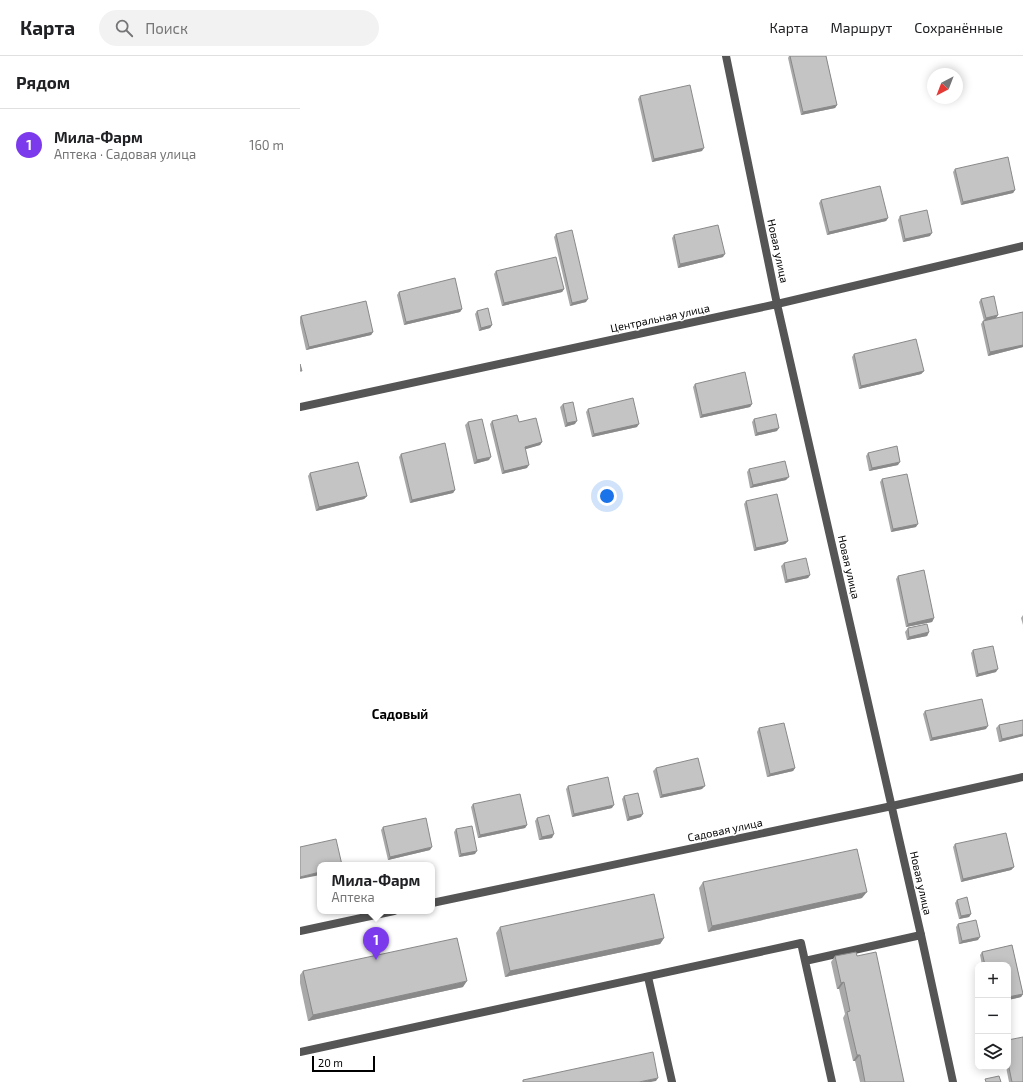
<!DOCTYPE html>
<html lang="ru">
<meta charset="utf-8">
<style>
body{margin:0;font-family:"Exo 2",sans-serif;background:#f2f2f2;color:#202124}
.controls{position:absolute;right:12px;bottom:12px;display:grid;overflow:hidden;border-radius:8px;box-shadow:0 2px 10px #0003}
.controls button{width:36px;height:36px;display:grid;place-items:center;padding:0;border:0;border-bottom:1px solid #e0e0e0;background:#fff;color:#202124;font:20px sans-serif}
.compass{position:absolute;left:627px;top:12px;width:36px;height:36px;border-radius:50%;background:#fff;box-shadow:0 2px 10px #0003;rotate:222deg}
.scale{position:absolute;left:12px;bottom:10px;width:63px;box-sizing:border-box;padding-left:4px;border:2px solid #000;border-top:0;font-size:11px;line-height:14px;white-space:nowrap;color:#000;-webkit-text-stroke:3px #fff;paint-order:stroke}
.you{position:absolute;left:307px;top:440px;width:14px;height:14px;margin:-10px;border:3px solid #fff;border-radius:50%;background:#1a73e8;box-shadow:0 0 0 6px #1a73e833}
.badge{display:grid;place-items:center;width:26px;height:26px;border-radius:50%;background:#7c3aed;color:#fff;font-size:13px;font-weight:700}
.pin{position:absolute;translate:-50% -33px;filter:drop-shadow(0 1px 2px #0008)}
.pin::after{content:'';position:absolute;top:21px;width:14px;height:12px;background:inherit;clip-path:polygon(0 0,100% 0,50% 100%)}
.popup{position:absolute;left:17px;top:806px;width:118px;height:52px;box-sizing:border-box;display:grid;place-content:center;border-radius:8px;background:#fff;filter:drop-shadow(0 1px 3px #0005);font-size:13px;white-space:nowrap;color:#757577}
.popup b{font-size:15px;color:#202124}
.popup::after{content:'';position:absolute;left:50%;top:100%;margin-left:-8px;border:8px solid transparent;border-top-color:#fff}
.list{margin:0;padding:0;list-style:none}
h2{display:flex;justify-content:space-between;align-items:center;height:52px;margin:0;padding:0 16px;font-size:17px}
h2 small{font-size:13px;font-weight:400;color:#757577}
.list li{display:grid;grid-template-columns:26px 1fr auto;gap:12px;align-items:center;box-sizing:border-box;height:72px;padding:0 16px;border-top:1px solid #e0e0e0}
.list b{display:block;font-size:15px;white-space:nowrap}
.list p{margin:0;font-size:13px;white-space:nowrap;color:#757577}
.list em{font-size:13px;font-style:normal;color:#757577}
.icon{flex:none;width:22px;height:22px;fill:none;stroke:currentColor;stroke-width:2;stroke-linecap:round;stroke-linejoin:round}
.map{position:relative;flex:none;width:723px;height:1026px;overflow:hidden}
header{display:flex;align-items:center;gap:24px;box-sizing:border-box;height:56px;padding:0 20px;background:#fff;border-bottom:1px solid #e0e0e0}
header strong{font-size:19px}
nav{display:flex;gap:22px;margin-inline-start:auto;font-size:14px}
.search{width:280px;height:36px;background:#f2f2f2;display:flex;align-items:center;gap:10px;box-sizing:border-box;padding:0 14px;border-radius:22px;color:#757577;font-size:15px}
main{display:flex}
aside{flex:1;background:#fff}
.map>svg:first-child{display:block}
.lines{fill:none;stroke-linecap:round;stroke-linejoin:round}
.service{stroke:#555;stroke-width:8}
.minor{stroke:#555;stroke-width:8}
.wall{fill:#a9a9a9}
.shaded-wall{fill:#898989}
.building{fill:#c4c4c4;stroke:#898989}
.labels{text-anchor:middle;stroke-width:3;stroke-linejoin:round;paint-order:stroke}
.street-label{font-size:11px;fill:#000;stroke:#fff}
.quarter-label{font-size:13px;font-weight:bold;fill:#000;stroke:#fff}
</style>
<header>
<strong>Карта</strong>
<div class="search"><svg class="icon" aria-label="search" viewBox="0 0 24 24"><circle cx="10" cy="10" r="6"/><path d="M15 15l6 6"/></svg>Поиск</div>
<nav><a>Карта</a><a>Маршрут</a><a>Сохранённые</a></nav>
</header>
<main>
<aside>
<h2>Рядом<small></small></h2>
<ul class="list">
<li><span class="badge">1</span><div><b>Мила-Фарм</b><p>Аптека · Садовая улица</p></div><em>160 m</em></li>
</ul>
</aside>
<div class="map">
<svg width="723" height="1026" viewBox="0 0 723 1026">
<rect width="100%" height="100%" fill="#fff"/>
<g class="lines">
<path class="service" d="M 505,905 L 532,1026
M 348,921 L 372,1026
M 0,996 L 501,887 L 505,905 L 621,879"/>
<path class="minor" d="M 426,0 L 477,248 L 621,879 L 653,1026
M 0,351 L 477,248 L 723,190
M 132,847 L 592,750 L 723,721
M 0,875 L 94,855"/>
</g>
<path class="wall" d="M 489,0 L 526,0 L 537,49 L 535,52 L 501,59 L 488,2 Z
M 340,40 L 402,95 L 352,106 L 338,43 Z
M 655,113 L 715,134 L 713,137 L 661,149 L 653,116 Z
M 521,144 L 588,162 L 586,165 L 527,179 L 519,147 Z
M 600,160 L 630,180 L 603,186 L 598,164 Z
M 256,178 L 286,246 L 270,250 L 254,181 Z
M 374,179 L 423,201 L 378,212 L 372,182 Z
M 196,215 L 264,233 L 262,236 L 202,250 L 194,218 Z
M 99,236 L 162,253 L 160,256 L 104,269 L 97,239 Z
M 681,243 L 698,259 L 696,262 L 684,265 L 679,246 Z
M 177,255 L 192,269 L 190,272 L 179,275 L 175,258 Z
M 723,256 L 723,291 L 688,300 L 681,268 L 683,265 Z
M 1,260 L 73,276 L 71,279 L 6,294 L 0,267 L 0,261 Z
M 554,298 L 624,315 L 621,318 L 559,333 L 552,301 Z
M 395,328 L 452,348 L 450,351 L 400,362 L 393,331 Z
M 263,348 L 275,368 L 265,371 L 260,351 Z
M 288,353 L 337,371 L 292,381 L 286,356 Z
M 454,363 L 477,375 L 455,380 L 452,366 Z
M 192,365 L 219,366 L 242,386 L 240,389 L 225,393 L 227,412 L 202,418 L 190,368 Z
M 168,366 L 189,404 L 174,408 L 165,369 Z
M 568,397 L 598,409 L 569,415 L 566,400 Z
M 101,398 L 155,434 L 153,437 L 110,447 L 99,401 Z
M 449,413 L 486,424 L 450,432 L 447,416 Z
M 10,417 L 67,440 L 64,443 L 16,455 L 8,420 Z
M 582,423 L 616,471 L 591,476 L 580,426 Z
M 446,445 L 488,485 L 485,488 L 454,495 L 444,448 Z
M 484,507 L 510,519 L 508,522 L 485,527 L 481,510 Z
M 598,520 L 634,562 L 632,566 L 606,571 L 596,523 Z
M 723,559 L 723,569 L 721,562 Z
M 608,572 L 629,576 L 627,580 L 607,584 L 605,576 Z
M 673,594 L 696,616 L 676,621 L 671,597 Z
M 625,655 L 686,673 L 630,685 L 623,658 Z
M 723,664 L 723,680 L 699,686 L 696,672 L 699,669 Z
M 459,672 L 495,712 L 493,715 L 467,721 L 457,676 Z
M 356,712 L 402,733 L 360,742 L 353,715 Z
M 268,730 L 312,752 L 272,761 L 266,733 Z
M 324,740 L 341,761 L 327,765 L 322,743 Z
M 173,748 L 227,769 L 225,772 L 178,782 L 171,751 Z
M 237,762 L 252,782 L 239,784 L 235,765 Z
M 83,771 L 130,794 L 88,804 L 81,774 Z
M 156,773 L 175,798 L 159,801 L 154,776 Z
M 655,788 L 714,811 L 711,814 L 661,826 L 653,791 Z
M 403,826 L 562,842 L 408,876 L 399,832 Z
M 657,844 L 671,858 L 669,861 L 659,863 L 655,847 Z
M 658,868 L 678,884 L 659,888 L 656,871 Z
M 200,871 L 364,882 L 360,888 L 205,921 L 196,877 Z
M 712,889 L 723,938 L 721,941 L 708,944 L 708,909 L 682,909 L 680,899 L 682,896 Z
M 535,900 L 557,900 L 604,1026 L 560,1026 L 555,1005 L 553,1005 L 543,962 L 545,958 L 539,933 L 537,933 L 531,906 Z
M 3,915 L 163,931 L 8,965 L 0,927 L 0,919 Z
M 708,984 L 723,1026 L 709,1026 L 706,1011 L 708,1011 Z"/>
<path class="shaded-wall" d="M 537,49 L 535,52 L 501,59 L 503,56 Z
M 404,92 L 402,95 L 352,106 L 354,103 Z
M 715,134 L 713,137 L 661,149 L 663,146 Z
M 588,162 L 586,165 L 527,179 L 529,176 Z
M 632,177 L 630,180 L 603,186 L 605,183 Z
M 425,198 L 423,201 L 378,212 L 380,208 Z
M 264,233 L 262,236 L 202,250 L 204,247 Z
M 288,243 L 286,246 L 270,250 L 272,247 Z
M 162,253 L 160,256 L 104,269 L 106,266 Z
M 698,259 L 696,262 L 684,265 L 686,262 Z
M 192,269 L 190,272 L 179,275 L 181,272 Z
M 73,276 L 71,279 L 6,294 L 9,291 Z
M 723,289 L 723,291 L 688,300 L 690,296 Z
M 624,315 L 621,318 L 559,333 L 561,330 Z
M 452,348 L 450,351 L 400,362 L 402,359 Z
M 277,365 L 275,368 L 265,371 L 267,367 Z
M 339,368 L 337,371 L 292,381 L 294,378 Z
M 479,372 L 477,375 L 455,380 L 457,377 Z
M 242,386 L 240,389 L 223,394 L 225,391 Z
M 191,401 L 189,404 L 174,408 L 177,404 Z
M 600,406 L 598,409 L 569,415 L 572,412 Z
M 229,409 L 227,412 L 202,418 L 204,415 Z
M 489,421 L 486,424 L 450,432 L 453,429 Z
M 155,434 L 153,437 L 110,447 L 112,444 Z
M 67,440 L 64,443 L 16,455 L 19,451 Z
M 618,468 L 616,471 L 591,476 L 593,473 Z
M 488,485 L 485,488 L 454,495 L 456,492 Z
M 510,519 L 508,522 L 485,527 L 487,524 Z
M 634,562 L 632,566 L 606,571 L 608,568 Z
M 629,576 L 627,580 L 607,584 L 609,581 Z
M 698,613 L 696,616 L 676,621 L 678,618 Z
M 688,670 L 686,673 L 630,685 L 632,682 Z
M 723,678 L 723,680 L 699,686 L 702,683 Z
M 495,712 L 493,715 L 467,721 L 470,718 Z
M 405,730 L 402,733 L 360,742 L 362,739 Z
M 314,749 L 312,752 L 272,761 L 274,758 Z
M 343,758 L 341,761 L 327,765 L 329,761 Z
M 227,769 L 225,772 L 178,782 L 180,779 Z
M 254,778 L 252,782 L 239,784 L 242,781 Z
M 132,791 L 130,794 L 88,804 L 90,801 Z
M 177,795 L 175,798 L 159,801 L 161,798 Z
M 714,811 L 711,814 L 661,826 L 663,823 Z
M 20,816 L 20,819 L 0,823 L 0,821 Z
M 567,836 L 562,842 L 408,876 L 412,870 Z
M 671,858 L 669,861 L 659,863 L 661,860 Z
M 680,881 L 678,884 L 659,888 L 662,885 Z
M 364,882 L 360,888 L 205,921 L 210,915 Z
M 167,925 L 163,931 L 8,965 L 13,959 Z
M 544,926 L 539,933 L 537,933 L 541,927 Z
M 723,938 L 721,941 L 708,944 L 708,941 Z
M 557,999 L 560,999 L 555,1005 L 553,1005 Z
M 358,1022 L 356,1025 L 351,1026 L 339,1026 Z"/>
<path class="building" d="M 490,0 L 526,0 L 537,49 L 503,56 Z
M 390,29 L 404,92 L 354,103 L 340,40 Z
M 708,101 L 715,134 L 663,146 L 655,113 Z
M 580,130 L 588,162 L 529,176 L 521,144 Z
M 627,154 L 632,177 L 605,183 L 600,160 Z
M 418,169 L 425,198 L 380,208 L 374,179 Z
M 272,174 L 288,243 L 272,247 L 256,178 Z
M 256,201 L 264,233 L 204,247 L 196,215 Z
M 155,222 L 162,253 L 106,266 L 99,236 Z
M 694,240 L 698,259 L 686,262 L 681,243 Z
M 66,245 L 73,276 L 9,291 L 1,260 Z
M 188,252 L 192,269 L 181,272 L 177,255 Z
M 723,256 L 723,289 L 690,296 L 683,265 Z
M 616,283 L 624,315 L 561,330 L 554,298 Z
M 0,308 L 2,315 L 0,315 Z
M 445,316 L 452,348 L 402,359 L 395,328 Z
M 333,342 L 339,368 L 294,378 L 288,353 Z
M 273,346 L 277,365 L 267,367 L 263,348 Z
M 476,358 L 479,372 L 457,377 L 454,363 Z
M 217,359 L 219,366 L 236,362 L 242,386 L 225,391 L 229,409 L 204,415 L 192,365 Z
M 182,363 L 191,401 L 177,404 L 168,366 Z
M 145,387 L 155,434 L 112,444 L 101,398 Z
M 597,390 L 600,406 L 572,412 L 568,397 Z
M 485,405 L 489,421 L 453,429 L 449,413 Z
M 58,406 L 67,440 L 19,451 L 10,417 Z
M 607,418 L 618,468 L 593,473 L 582,423 Z
M 477,438 L 488,485 L 456,492 L 446,445 Z
M 506,502 L 510,519 L 487,524 L 484,507 Z
M 624,514 L 634,562 L 608,568 L 598,520 Z
M 627,568 L 629,576 L 609,581 L 608,572 Z
M 693,590 L 698,613 L 678,618 L 673,594 Z
M 682,643 L 688,670 L 632,682 L 625,655 Z
M 723,664 L 723,678 L 702,683 L 699,669 Z
M 484,667 L 495,712 L 470,718 L 459,672 Z
M 398,702 L 405,730 L 362,739 L 356,712 Z
M 308,721 L 314,749 L 274,758 L 268,730 Z
M 338,737 L 343,758 L 329,761 L 324,740 Z
M 220,738 L 227,769 L 180,779 L 173,748 Z
M 249,759 L 254,778 L 242,781 L 237,762 Z
M 126,762 L 132,791 L 90,801 L 83,771 Z
M 172,770 L 177,795 L 161,798 L 156,773 Z
M 706,777 L 714,811 L 663,823 L 655,788 Z
M 36,783 L 42,809 L 20,809 L 20,816 L 0,821 L 0,791 Z
M 557,793 L 567,836 L 412,870 L 403,826 Z
M 354,838 L 364,882 L 210,915 L 200,871 Z
M 667,841 L 671,858 L 661,860 L 657,844 Z
M 676,864 L 680,881 L 662,885 L 658,868 Z
M 157,882 L 167,925 L 13,959 L 3,915 Z
M 712,889 L 723,938 L 708,941 L 708,909 L 685,909 L 682,896 Z
M 556,896 L 557,900 L 576,896 L 604,1026 L 565,1026 L 560,999 L 557,999 L 547,956 L 550,955 L 544,926 L 541,927 L 535,900 Z
M 723,981 L 723,1026 L 712,1026 L 708,1007 L 708,984 Z
M 353,996 L 358,1022 L 339,1026 L 223,1026 L 223,1024 Z
M 699,1020 L 701,1026 L 686,1026 L 685,1023 Z"/>
<g class="labels">
<g class="street-label">
<text transform="translate(478 195) rotate(78)" y="4">Новая улица</text>
<text transform="translate(360 262) rotate(-12)" y="4">Центральная улица</text>
<text transform="translate(549 511) rotate(77)" y="4">Новая улица</text>
<text transform="translate(425 774) rotate(-12)" y="4">Садовая улица</text>
<text transform="translate(621 827) rotate(77)" y="4">Новая улица</text>
</g>
<g class="quarter-label">
<text x="100" y="663">Садовый</text>
</g>
</g>
</svg>
<div class="controls">
<button>+</button>
<button>−</button>
<button><svg class="icon" aria-label="layers" viewBox="0 0 24 24"><path d="M12 4l9 5-9 5-9-5zM3 14l9 5 9-5"/></svg></button>
</div>
<svg class="compass" viewBox="-18 -18 36 36"><path d="M0-13l5 13h-10z" fill="#e53935"/><path d="M0 13l5-13h-10z" fill="#757577"/></svg>
<div class="scale">20 m</div>
<div class="you"></div>
<div class="pin badge" style="left:76px;top:904px">1</div>
<div class="popup"><b>Мила-Фарм</b>Аптека</div>
</div>
</main>
